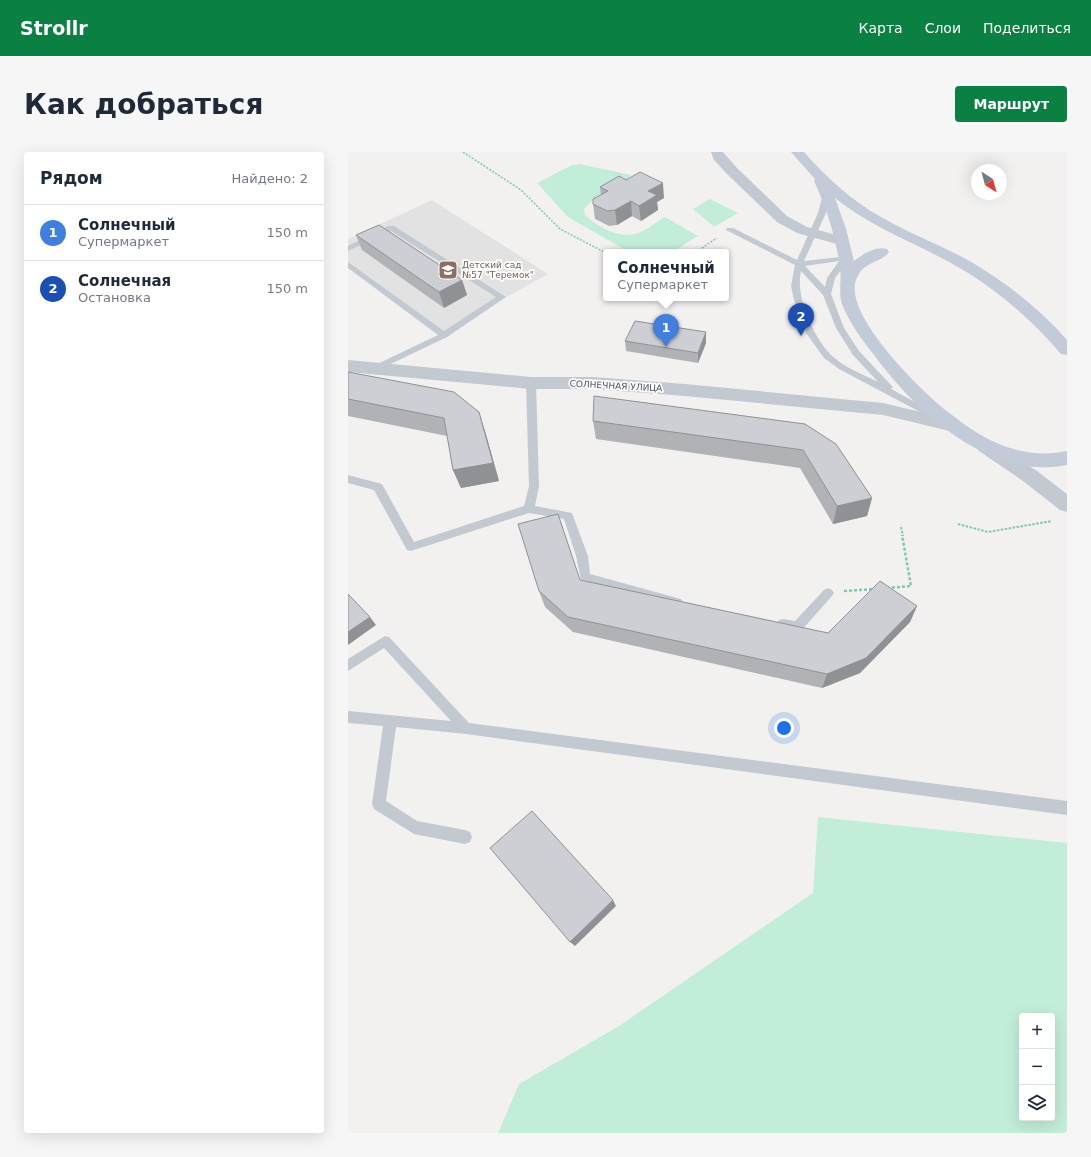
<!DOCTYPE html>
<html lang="ru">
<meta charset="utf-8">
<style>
body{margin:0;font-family:"DejaVu Sans",sans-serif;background:#f6f6f7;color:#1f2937}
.controls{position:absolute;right:12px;bottom:12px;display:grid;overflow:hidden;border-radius:4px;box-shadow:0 4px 16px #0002}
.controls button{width:36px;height:36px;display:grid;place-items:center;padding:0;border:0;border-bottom:1px solid #e0e1e3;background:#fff;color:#1f2937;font:20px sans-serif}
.compass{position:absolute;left:623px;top:12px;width:36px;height:36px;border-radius:50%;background:#fff;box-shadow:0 4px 16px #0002;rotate:144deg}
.you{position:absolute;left:436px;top:576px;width:14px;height:14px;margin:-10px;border:3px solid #fff;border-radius:50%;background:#1a73e8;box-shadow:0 0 0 6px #1a73e833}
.badge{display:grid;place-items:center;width:26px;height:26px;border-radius:50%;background:#0b8043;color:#fff;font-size:13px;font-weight:700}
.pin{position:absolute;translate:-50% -33px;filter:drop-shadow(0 1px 2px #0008)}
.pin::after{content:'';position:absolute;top:21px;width:14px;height:12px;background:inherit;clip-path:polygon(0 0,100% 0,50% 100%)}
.popup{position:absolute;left:255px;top:97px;width:126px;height:52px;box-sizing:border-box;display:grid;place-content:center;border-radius:4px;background:#fff;filter:drop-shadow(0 1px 3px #0005);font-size:13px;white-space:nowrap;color:#747a83}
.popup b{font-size:15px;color:#1f2937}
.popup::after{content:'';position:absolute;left:50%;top:100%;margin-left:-8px;border:8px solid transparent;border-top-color:#fff}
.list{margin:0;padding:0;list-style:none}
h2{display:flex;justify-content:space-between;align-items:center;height:52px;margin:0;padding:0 16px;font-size:17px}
h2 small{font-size:13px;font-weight:400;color:#747a83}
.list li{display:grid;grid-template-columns:26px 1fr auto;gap:12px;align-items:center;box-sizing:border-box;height:56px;padding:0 16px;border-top:1px solid #e0e1e3}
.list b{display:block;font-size:15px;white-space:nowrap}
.list p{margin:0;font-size:13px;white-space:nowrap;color:#747a83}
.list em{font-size:13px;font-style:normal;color:#747a83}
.icon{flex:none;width:22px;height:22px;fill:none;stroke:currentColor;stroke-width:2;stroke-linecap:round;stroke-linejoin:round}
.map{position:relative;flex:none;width:719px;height:981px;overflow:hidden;border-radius:4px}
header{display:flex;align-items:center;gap:24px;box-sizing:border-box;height:56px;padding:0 20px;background:#0b8043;color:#fff}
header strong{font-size:19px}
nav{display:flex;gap:22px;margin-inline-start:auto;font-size:14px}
.intro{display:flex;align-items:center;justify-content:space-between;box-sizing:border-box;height:96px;padding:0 24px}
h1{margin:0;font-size:28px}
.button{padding:10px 18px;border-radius:4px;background:#0b8043;color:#fff;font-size:14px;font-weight:700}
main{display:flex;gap:24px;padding:0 24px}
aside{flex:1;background:#fff;border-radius:4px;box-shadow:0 4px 16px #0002}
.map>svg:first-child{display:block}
.education{fill:#e3e2e2}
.green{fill:#c2edd8;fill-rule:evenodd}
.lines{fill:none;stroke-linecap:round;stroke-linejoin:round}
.path-far2{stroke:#7cc9ad;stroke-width:1.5;stroke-dasharray:2 1.5;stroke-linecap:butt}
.path-far1{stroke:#7cc9ad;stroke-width:2;stroke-dasharray:2.5 1.5;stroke-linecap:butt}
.path{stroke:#7cc9ad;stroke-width:2.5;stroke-dasharray:3 2;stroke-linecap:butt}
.service{fill:#c2c9d1;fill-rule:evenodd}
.minor{fill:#c2c9d1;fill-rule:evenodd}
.tertiary{fill:#c2c9d1;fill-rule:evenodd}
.secondary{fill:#c4cbd8;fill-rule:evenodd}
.wall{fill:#b0b2b6}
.shaded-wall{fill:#909194}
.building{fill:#cdcfd4;stroke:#909194}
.labels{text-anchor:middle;stroke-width:3.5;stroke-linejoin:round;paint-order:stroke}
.far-education-label{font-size:9px;fill:#785e54;stroke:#fff;text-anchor:start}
.far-street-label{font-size:9px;fill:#49515d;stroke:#fff}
</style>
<header>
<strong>Strollr</strong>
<nav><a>Карта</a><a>Слои</a><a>Поделиться</a></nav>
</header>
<div class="intro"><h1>Как добраться</h1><a class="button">Маршрут</a></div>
<main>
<aside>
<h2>Рядом<small>Найдено: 2</small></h2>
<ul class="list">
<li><span class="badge" style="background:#3f7fe0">1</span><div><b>Солнечный</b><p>Супермаркет</p></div><em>150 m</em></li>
<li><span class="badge" style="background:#1a4fb4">2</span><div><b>Солнечная</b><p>Остановка</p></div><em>150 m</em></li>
</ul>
</aside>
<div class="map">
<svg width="719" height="981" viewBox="0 0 719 981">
<rect width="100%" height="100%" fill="#f3f1f0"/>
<path class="education" d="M 84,48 L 200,122 L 92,182 L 0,114 L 0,87 Z"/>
<path class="green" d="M 232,12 L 283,23 L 279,29 L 245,48 L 236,57 L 237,63 C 251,76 271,87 290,81 C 299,78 308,70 317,65 L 350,84 L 324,100 L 281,100 L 220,65 L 189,31 L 224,13 Z
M 362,47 L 390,61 L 366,75 L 345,57 Z
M 470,665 L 719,691 L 719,981 L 150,981 L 171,932 L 271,874 L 465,741 ZM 674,864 L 704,864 L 704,966 L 674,966 Z"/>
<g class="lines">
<path class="path-far2" d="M 115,0 L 173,38 L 212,77 L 258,101
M 348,100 L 369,86"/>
<path class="path-far1" d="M 610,372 L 640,380 L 704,369
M 553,375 L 555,384"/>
<path class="path" d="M 539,436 L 563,434 L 554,383
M 496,439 L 526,437"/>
<path class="service" d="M 476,38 L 482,38 L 483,40 L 478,61 L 456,109 L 501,104 L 502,106 L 487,126 L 483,142 L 496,176 L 511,199 L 543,233 L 545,235 L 543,237 L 593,264 L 595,266 L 593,268 L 587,268 L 491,217 L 476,206 L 458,181 L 446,148 L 443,134 L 447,113 L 378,78 L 379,76 L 385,76 L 449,108 L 470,61 ZM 491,109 L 479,126 L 477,135 L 457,114 ZM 453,119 L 475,143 L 488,176 L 505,203 L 530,230 C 514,222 495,215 482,202 C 465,184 447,144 453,119 Z
M 40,74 L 46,74 L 158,145 L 99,185 L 28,219 L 23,216 L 25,214 L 90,183 L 0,116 L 0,110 L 96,179 L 148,145 L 43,79 L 0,99 L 0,94 Z
M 183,228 L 188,231 L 191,334 L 187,354 L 224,361 L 240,404 L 242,422 L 333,447 L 335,450 L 333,453 L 329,455 L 233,428 L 228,404 L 216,367 L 181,361 L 63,399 L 59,398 L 26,338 L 0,331 L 0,323 L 34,332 L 66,390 L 176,354 L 181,334 L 178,231 Z
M 480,436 L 484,438 L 486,441 L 484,444 L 453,479 L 449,480 L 431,476 L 429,472 L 431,468 L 435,467 L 447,469 L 476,438 Z
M 37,484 L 41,485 L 121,571 L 719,649 L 719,663 L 118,582 L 48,575 L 38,649 L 69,669 L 117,678 L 122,680 L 124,685 L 122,690 L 117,692 L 66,682 L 26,657 L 24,652 L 35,574 L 0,571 L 0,559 L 103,569 L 36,496 L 0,519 L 0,507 Z"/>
<path class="minor" d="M 363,0 L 375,0 L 389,16 L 439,64 L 459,75 L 499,86 L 501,89 L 499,92 L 494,93 L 489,92 L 449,81 L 429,70 L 379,22 L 366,8 Z
M 0,208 L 183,225 L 245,225 L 337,232 L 535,251 L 606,268 L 612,270 L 615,274 L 612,278 L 606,280 L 535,263 L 337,244 L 245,237 L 183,237 L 0,220 Z"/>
<path class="tertiary" d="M 637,287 L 643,289 L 689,319 L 719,342 L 719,360 L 712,358 L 675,329 L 631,299 L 628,294 L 631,289 Z"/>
<path class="secondary" d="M 443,0 L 456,0 C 479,26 505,50 535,66 C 564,83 596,94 625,111 C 660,132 692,157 719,188 L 719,203 L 713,202 C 681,165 644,133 601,110 C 562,89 522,74 487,46 L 498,77 L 506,109 C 515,102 528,94 539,97 L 541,100 C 533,112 512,108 507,132 C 501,169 576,242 604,263 C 618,274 634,285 651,292 C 673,301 695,304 719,299 L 719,313 C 642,329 568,260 526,203 C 514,188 501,170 494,152 C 490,140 494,128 492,116 C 488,86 479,57 466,29 L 467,27 Z"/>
</g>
<path class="wall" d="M 252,35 L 316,46 L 309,50 L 310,58 L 293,69 L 284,64 L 269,73 L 261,74 L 247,67 L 245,52 L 253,43 Z
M 8,83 L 114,128 L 119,143 L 96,156 L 14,98 Z
M 358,180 L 358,191 L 350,211 L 278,199 L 277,189 Z
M 0,220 L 137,279 L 151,329 L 113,336 L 105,318 L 99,284 L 0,264 Z
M 245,269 L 457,272 L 524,346 L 519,364 L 485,372 L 452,316 L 248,287 Z
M 232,428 L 480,481 L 569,454 L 562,470 L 512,521 L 474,536 L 225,480 L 197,455 L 191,439 Z"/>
<path class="shaded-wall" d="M 315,31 L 316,46 L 309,50 L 310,58 L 293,69 L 291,54 L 300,39 Z
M 283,49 L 284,64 L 269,73 L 267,58 Z
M 114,128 L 119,143 L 96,156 L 91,140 Z
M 358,180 L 358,191 L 350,211 L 350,201 Z
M 131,260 L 137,279 L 151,329 L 113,336 L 105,318 Z
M 524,346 L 519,364 L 485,372 L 489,354 Z
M 569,454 L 562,470 L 512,521 L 474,536 L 479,522 Z
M 22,465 L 28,473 L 0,493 L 0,480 Z
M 265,748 L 268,754 L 227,794 L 222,790 Z"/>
<path class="building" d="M 292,20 L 315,31 L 300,39 L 309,43 L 291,54 L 283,49 L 267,58 L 259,59 L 245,52 L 245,47 L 260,39 L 252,35 L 271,24 L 278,28 Z
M 31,73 L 114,128 L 91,140 L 8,83 Z
M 287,169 L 358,180 L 350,201 L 277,189 Z
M 0,220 L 106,240 L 131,260 L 145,311 L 105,318 L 96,266 L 0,247 Z
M 246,244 L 457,272 L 488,292 L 524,346 L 489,354 L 455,298 L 245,269 Z
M 210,362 L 232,428 L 480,481 L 532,429 L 569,454 L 518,506 L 479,522 L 220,465 L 191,439 L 170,372 Z
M 0,442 L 22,465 L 0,480 Z
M 184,659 L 265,748 L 222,790 L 142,696 Z"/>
<defs>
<g id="school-square" transform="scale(1)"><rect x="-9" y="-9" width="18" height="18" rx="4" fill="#8d6e63" stroke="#fff"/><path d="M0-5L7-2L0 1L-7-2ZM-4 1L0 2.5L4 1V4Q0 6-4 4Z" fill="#fff"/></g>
</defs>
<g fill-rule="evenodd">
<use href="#school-square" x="100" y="118"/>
</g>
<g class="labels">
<g class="far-education-label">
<text x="114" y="116">Детский сад<tspan x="114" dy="10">№57 "Теремок"</tspan></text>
</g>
<g class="far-street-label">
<text transform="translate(268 234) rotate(3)" y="3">СОЛНЕЧНАЯ УЛИЦА</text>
</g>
</g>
</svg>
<div class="controls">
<button>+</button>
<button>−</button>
<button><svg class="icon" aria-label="layers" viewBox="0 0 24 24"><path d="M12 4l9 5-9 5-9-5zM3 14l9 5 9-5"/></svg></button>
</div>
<svg class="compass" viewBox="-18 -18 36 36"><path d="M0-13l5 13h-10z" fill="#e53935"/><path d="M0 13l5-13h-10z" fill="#747a83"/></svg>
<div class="you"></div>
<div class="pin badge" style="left:318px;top:195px;background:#3f7fe0">1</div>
<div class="popup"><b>Солнечный</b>Супермаркет</div>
<div class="pin badge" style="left:453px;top:184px;background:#1a4fb4">2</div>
</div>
</main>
